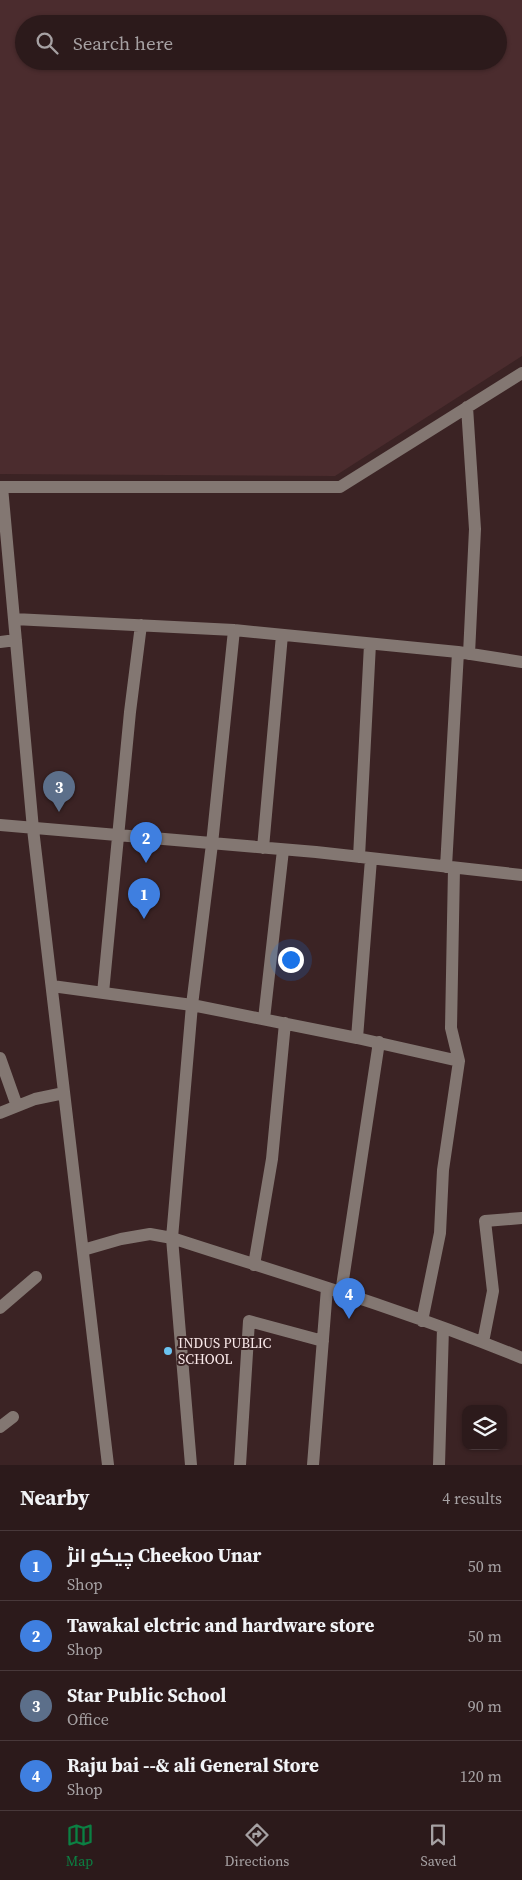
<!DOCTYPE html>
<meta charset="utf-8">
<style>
body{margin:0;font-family:"Source Serif 4",Cairo,serif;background:#342324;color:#f1f3f6}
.controls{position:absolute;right:15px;bottom:15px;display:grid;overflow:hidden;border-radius:10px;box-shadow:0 1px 4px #0004}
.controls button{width:45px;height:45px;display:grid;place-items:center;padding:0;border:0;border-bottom:1px solid #48383a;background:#2c1a1b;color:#f1f3f6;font:25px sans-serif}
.you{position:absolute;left:290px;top:959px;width:18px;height:18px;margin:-12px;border:4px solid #fff;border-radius:50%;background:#1a73e8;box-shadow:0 0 0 8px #1a73e833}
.badge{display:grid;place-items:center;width:32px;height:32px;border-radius:50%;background:#0b8043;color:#fff;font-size:16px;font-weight:700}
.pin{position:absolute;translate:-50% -41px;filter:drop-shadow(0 1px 2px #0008)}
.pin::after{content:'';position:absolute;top:26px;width:18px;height:15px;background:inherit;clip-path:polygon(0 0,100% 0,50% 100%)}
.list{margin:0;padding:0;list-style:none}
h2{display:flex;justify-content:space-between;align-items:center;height:65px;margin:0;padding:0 20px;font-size:21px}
h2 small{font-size:16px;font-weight:400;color:#a6a1a3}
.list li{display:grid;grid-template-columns:32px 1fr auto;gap:15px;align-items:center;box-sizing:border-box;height:70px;padding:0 20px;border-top:1px solid #48383a}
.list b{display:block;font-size:19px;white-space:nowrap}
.list p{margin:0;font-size:16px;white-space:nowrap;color:#a6a1a3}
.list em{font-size:16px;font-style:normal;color:#a6a1a3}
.icon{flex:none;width:28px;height:28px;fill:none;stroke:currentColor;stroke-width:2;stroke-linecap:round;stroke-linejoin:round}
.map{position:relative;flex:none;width:522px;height:1465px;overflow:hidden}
.search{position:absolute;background:#2c1a1b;box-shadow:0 1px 4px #0004;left:15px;right:15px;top:15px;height:55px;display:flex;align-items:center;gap:12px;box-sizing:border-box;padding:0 18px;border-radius:28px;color:#a6a1a3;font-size:19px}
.sheet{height:345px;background:#2c1a1b}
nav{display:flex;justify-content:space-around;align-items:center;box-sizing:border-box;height:70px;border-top:1px solid #48383a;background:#2c1a1b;font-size:14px;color:#a6a1a3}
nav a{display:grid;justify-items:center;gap:2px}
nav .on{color:#0b8043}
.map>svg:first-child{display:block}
.built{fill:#4b2c2e;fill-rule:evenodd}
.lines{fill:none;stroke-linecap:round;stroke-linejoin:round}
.minor{stroke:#837772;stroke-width:12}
.poi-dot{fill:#6ac3f1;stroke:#3b2324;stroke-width:2}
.labels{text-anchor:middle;stroke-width:4;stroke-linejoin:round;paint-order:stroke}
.poi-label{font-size:14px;fill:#f9e8e9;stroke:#3b2324;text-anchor:start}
</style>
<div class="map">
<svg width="522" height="1465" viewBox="0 0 522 1465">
<rect width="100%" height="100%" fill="#3b2324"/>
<path class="built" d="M 0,0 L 522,0 L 522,356 L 335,476 L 0,474 ZM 24,24 L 498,24 L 498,61 L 24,61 Z"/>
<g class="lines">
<path class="minor" d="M 467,407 L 475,529 L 469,654
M 0,487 L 340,487 L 522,373
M 2,487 L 33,829 L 108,1465
M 14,619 L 234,630 L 458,652 L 522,662
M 0,642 L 16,640
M 0,825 L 316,852 L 522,875
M 263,848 L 282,635
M 359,857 L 370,644
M 446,867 L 458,652
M 52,986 L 192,1005 L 357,1038 L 459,1061
M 103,993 L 130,712 L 141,625
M 264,1019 L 283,850
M 357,1038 L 371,859
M 0,1058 L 17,1106
M 0,1113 L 35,1099 L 64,1093
M 83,1250 L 121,1239 L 150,1234 L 172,1238 C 289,1276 408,1311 522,1358
M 254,1265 L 272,1159 L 285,1023
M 341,1293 L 379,1042
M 0,1308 L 36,1277
M 422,1321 L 440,1233 L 443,1170 L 459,1061 L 451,1028 L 454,868
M 483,1342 L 493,1291 L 485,1221 L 522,1218
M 0,1427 L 13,1417
M 191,1465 L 172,1238 L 192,1005 L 212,844 L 234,630
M 240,1465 L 249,1321 L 323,1341
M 313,1465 L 327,1288
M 439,1465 L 443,1328"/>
</g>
<circle class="poi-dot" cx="168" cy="1351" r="5"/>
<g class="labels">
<g class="poi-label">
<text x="178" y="1348">INDUS PUBLIC<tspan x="178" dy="16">SCHOOL</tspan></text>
</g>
</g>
</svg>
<div class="controls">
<button><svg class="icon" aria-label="layers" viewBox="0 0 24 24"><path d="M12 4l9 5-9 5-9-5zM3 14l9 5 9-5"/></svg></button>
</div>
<div class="you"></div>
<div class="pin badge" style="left:144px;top:919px;background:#3f7fe0">1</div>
<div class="pin badge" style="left:146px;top:863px;background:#3f7fe0">2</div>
<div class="pin badge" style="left:59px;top:812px;background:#5c6f8a">3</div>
<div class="pin badge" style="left:349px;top:1319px;background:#3f7fe0">4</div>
<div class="search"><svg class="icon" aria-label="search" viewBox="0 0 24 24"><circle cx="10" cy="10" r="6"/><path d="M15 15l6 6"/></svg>Search here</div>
</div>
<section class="sheet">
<h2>Nearby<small>4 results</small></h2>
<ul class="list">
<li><span class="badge" style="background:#3f7fe0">1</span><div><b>چیکو انڑ Cheekoo Unar</b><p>Shop</p></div><em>50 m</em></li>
<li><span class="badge" style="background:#3f7fe0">2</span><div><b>Tawakal elctric and hardware store</b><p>Shop</p></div><em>50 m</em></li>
<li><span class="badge" style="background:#5c6f8a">3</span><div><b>Star Public School</b><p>Office</p></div><em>90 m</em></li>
<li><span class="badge" style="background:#3f7fe0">4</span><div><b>Raju bai --&amp; ali General Store</b><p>Shop</p></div><em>120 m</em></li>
</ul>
</section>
<nav>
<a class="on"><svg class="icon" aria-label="map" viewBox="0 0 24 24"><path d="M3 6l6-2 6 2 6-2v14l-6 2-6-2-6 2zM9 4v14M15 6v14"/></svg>Map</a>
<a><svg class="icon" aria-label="directions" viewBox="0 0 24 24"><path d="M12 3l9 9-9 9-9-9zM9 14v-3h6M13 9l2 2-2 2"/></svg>Directions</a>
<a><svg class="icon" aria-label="saved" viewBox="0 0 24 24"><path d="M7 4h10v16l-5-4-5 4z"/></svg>Saved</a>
</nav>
